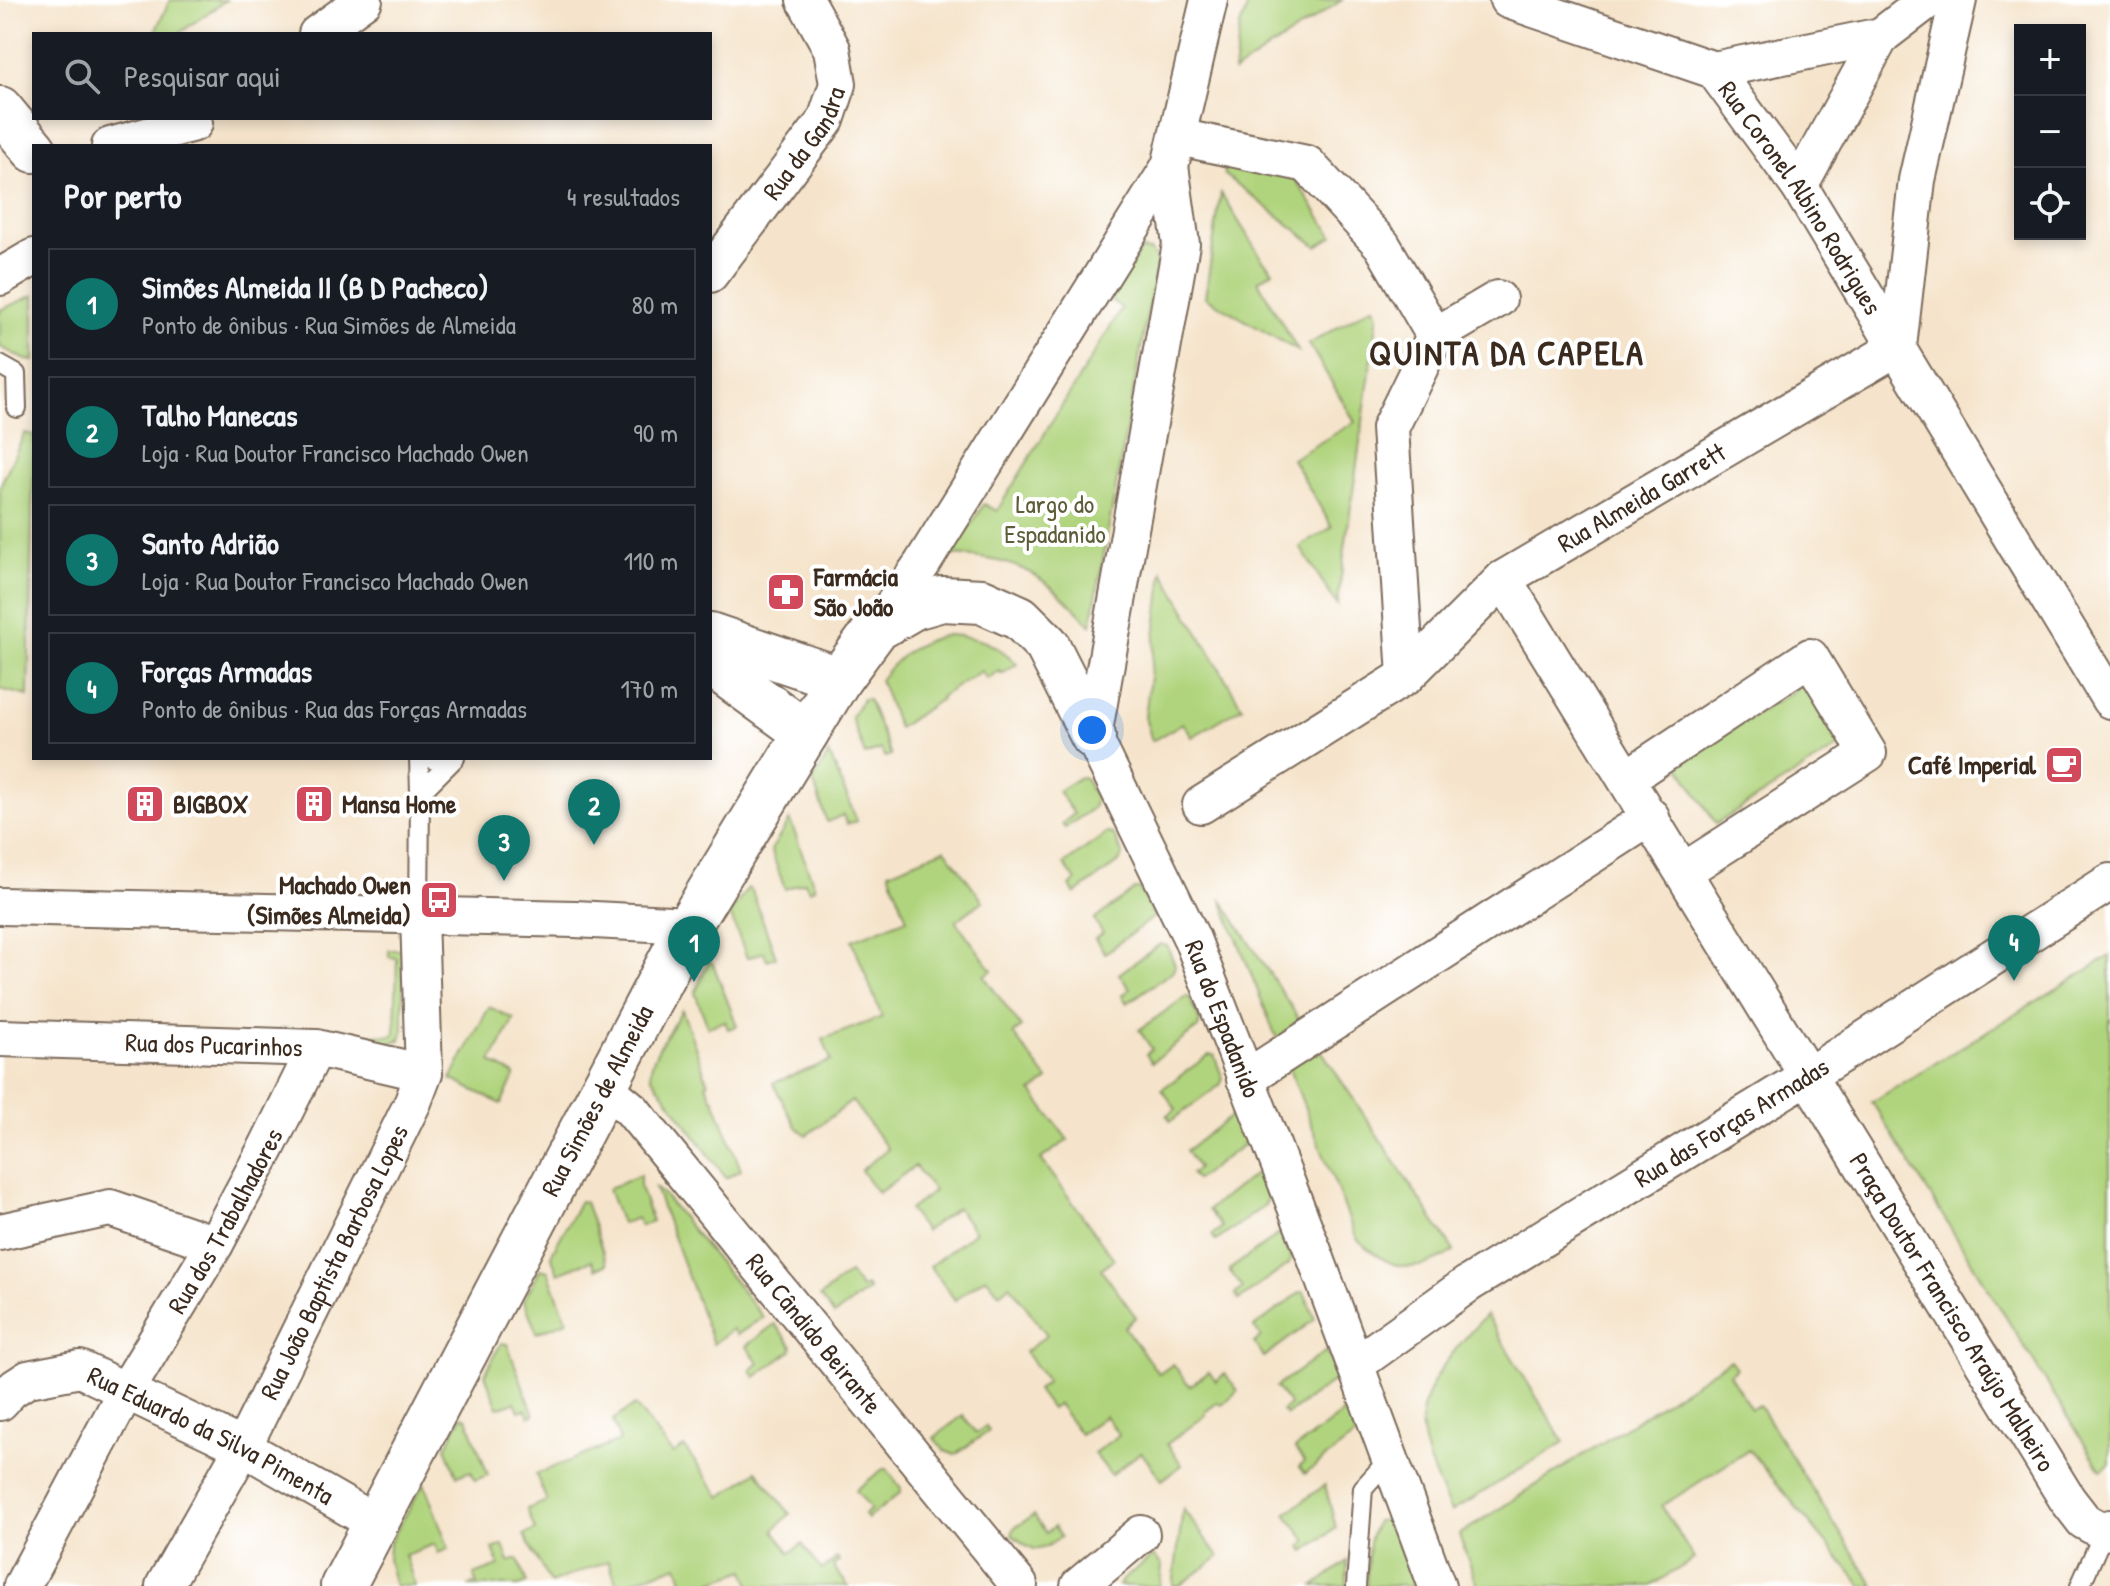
<!DOCTYPE html>
<html lang="pt">
<meta charset="utf-8">
<style>
body{margin:0;font-family:"Patrick Hand",sans-serif;background:#20242c;color:#f1f3f6}
.controls{position:absolute;right:24px;top:24px;display:grid;overflow:hidden;border-radius:0px;box-shadow:0 4px 12px #0003}
.controls button{width:72px;height:72px;display:grid;place-items:center;padding:0;border:0;border-bottom:2px solid #363941;background:#171b24;color:#f1f3f6;font:40px sans-serif}
.you{position:absolute;left:1092px;top:730px;width:28px;height:28px;margin:-20px;border:6px solid #fff;border-radius:50%;background:#1a73e8;box-shadow:0 0 0 12px #1a73e833}
.badge{display:grid;place-items:center;width:52px;height:52px;border-radius:50%;background:#0f766e;color:#fff;font-size:26px;font-weight:700}
.pin{position:absolute;translate:-50% -66px;filter:drop-shadow(0 2px 4px #0008)}
.pin::after{content:'';position:absolute;top:42px;width:28px;height:24px;background:inherit;clip-path:polygon(0 0,100% 0,50% 100%)}
.list{margin:0;padding:0;list-style:none}
h2{display:flex;justify-content:space-between;align-items:center;height:104px;margin:0;padding:0 32px;font-size:34px}
h2 small{font-size:26px;font-weight:400;color:#9ea1a6}
.list li{display:grid;grid-template-columns:52px 1fr auto;gap:24px;align-items:center;box-sizing:border-box;height:112px;margin:0 16px 16px;padding:0 16px;border:2px solid #363941;border-radius:0px}
.list b{display:block;font-size:30px;white-space:nowrap}
.list p{margin:0;font-size:26px;white-space:nowrap;color:#9ea1a6}
.list em{font-size:26px;font-style:normal;color:#9ea1a6}
.icon{flex:none;width:44px;height:44px;fill:none;stroke:currentColor;stroke-width:2;stroke-linecap:round;stroke-linejoin:round}
.map{position:relative;flex:none;width:2110px;height:1586px;overflow:hidden}
.search{position:absolute;background:#171b24;box-shadow:0 4px 12px #0003;left:32px;top:32px;width:680px;height:88px;display:flex;align-items:center;gap:20px;box-sizing:border-box;padding:0 28px;border-radius:0px;color:#9ea1a6;font-size:30px}
.panel{position:absolute;background:#171b24;box-shadow:0 4px 12px #0003;left:32px;top:144px;width:680px;height:616px;border-radius:0px}
.map>svg:first-child{display:block}
.green{fill:#b0d47d;stroke:#767f4e;stroke-width:2}
.lines{fill:none;stroke-linecap:round;stroke-linejoin:round}
.service-casing{stroke:#7c6b5b;stroke-width:22}
.minor-casing{stroke:#7c6b5b;stroke-width:40}
.tertiary-casing{stroke:#7c6b5b;stroke-width:48}
.service{stroke:#fff;stroke-width:18}
.minor{stroke:#fff;stroke-width:36}
.tertiary{stroke:#fff;stroke-width:44}
.labels{text-anchor:middle;stroke-width:8;stroke-linejoin:round;paint-order:stroke}
.street-label{font-size:26px;fill:#3b2a1e;stroke:#fff}
.park-label{font-size:26px;fill:#5e5d3a;stroke:#fff}
.poi-label{font-size:26px;font-weight:bold;fill:#3b2a1e;stroke:#fff;text-anchor:start}
.district-label{font-size:34px;font-weight:bold;letter-spacing:2px;fill:#3b2a1e;stroke:#fff}
</style>
<div class="map">
<svg width="2110" height="1586" viewBox="0 0 2110 1586">
<rect width="100%" height="100%" fill="#fff"/>
<filter id="ink" filterUnits="userSpaceOnUse"><feTurbulence type="fractalNoise" baseFrequency=".0125" numOctaves="2"/><feDisplacementMap in="SourceGraphic" scale="16" xChannelSelector="R" yChannelSelector="G"/><feConvolveMatrix kernelMatrix="1 2 1 2 8 2 1 2 1" color-interpolation-filters="sRGB"/></filter>
<filter id="wash" filterUnits="userSpaceOnUse"><feTurbulence type="fractalNoise" baseFrequency=".006" numOctaves="4" result="noise"/><feDisplacementMap in="SourceGraphic" scale="32" xChannelSelector="R" yChannelSelector="G"/><feGaussianBlur stdDeviation="1.8" result="paint"/><feColorMatrix in="noise" values="0 0 0 0 0 0 0 0 0 0 0 0 0 0 0 0 0 1.4 0 .05"/><feComposite in="paint" operator="in"/></filter>
<g filter="url(#wash)">
<rect width="100%" height="100%" fill="#f5e4cb"/>
<path class="green" d="M 170,0 L 226,0 L 178,34 L 154,34 Z
M 1250,0 L 1342,0 L 1234,72 L 1240,26 Z
M 1226,161 L 1286,166 L 1333,236 L 1317,246 L 1224,174 Z
M 1221,193 L 1262,259 L 1273,271 L 1258,281 L 1298,351 L 1205,297 Z
M 1141,250 L 1151,251 L 1157,260 L 1091,625 C 1043,574 1023,560 952,555 L 984,504 L 997,511 L 1122,308 L 1110,300 Z
M 34,295 L 34,361 L 26,360 L 0,347 L 0,310 Z
M 1374,306 L 1378,315 L 1337,605 L 1300,547 L 1332,527 L 1292,459 L 1355,422 L 1309,344 Z
M 25,433 L 34,435 L 28,696 L 0,689 L 0,486 Z
M 1163,572 L 1242,707 L 1192,737 L 1183,723 L 1152,741 L 1145,717 Z
M 947,635 C 975,636 997,643 1017,664 L 1002,674 L 999,671 L 987,679 L 981,671 L 940,697 L 941,699 L 898,728 L 880,680 C 898,656 917,641 947,635 Z
M 1809,681 L 1848,741 L 1716,824 L 1678,764 Z
M 863,699 L 868,699 L 891,755 L 885,757 L 881,749 L 865,755 L 851,717 Z
M 829,753 L 857,821 L 847,824 L 843,815 L 827,822 L 813,781 Z
M 1080,777 L 1085,778 L 1096,799 L 1093,808 L 1065,828 L 1062,824 L 1074,814 L 1058,791 Z
M 790,820 L 815,888 L 809,890 L 805,882 L 785,889 L 771,850 Z
M 1107,833 L 1113,834 L 1123,855 L 1119,862 L 1075,894 L 1070,886 L 1076,881 L 1064,864 Z
M 945,849 L 983,901 L 956,921 L 992,970 L 984,976 L 1021,1027 L 1013,1034 L 1048,1080 L 1032,1092 L 1068,1140 L 1041,1159 L 1114,1259 L 1101,1269 L 1136,1317 L 1124,1327 L 1159,1374 L 1173,1364 L 1190,1386 L 1209,1372 L 1216,1381 L 1225,1374 L 1238,1391 L 1221,1405 L 1218,1402 L 1205,1412 L 1206,1415 L 1167,1444 L 1182,1465 L 1162,1480 L 1141,1452 L 1111,1475 L 1094,1453 L 1119,1435 L 1105,1416 L 1080,1434 L 1058,1404 L 1051,1409 L 1037,1390 L 1047,1381 L 1025,1352 L 1047,1335 L 1010,1285 L 999,1293 L 986,1277 L 955,1300 L 930,1266 L 975,1232 L 957,1208 L 925,1231 L 909,1210 L 934,1191 L 915,1166 L 878,1193 L 861,1170 L 888,1149 L 852,1101 L 807,1135 L 796,1127 L 773,1083 L 831,1061 L 823,1039 L 882,1017 L 852,940 L 907,919 L 889,872 Z
M 748,888 L 752,891 L 776,957 L 767,960 L 764,952 L 747,958 L 730,914 Z
M 1135,889 L 1140,889 L 1154,917 L 1105,953 L 1095,939 L 1103,933 L 1094,920 Z
M 1221,898 L 1306,1030 L 1280,1047 Z
M 1160,944 L 1167,946 L 1175,965 L 1173,971 L 1127,1003 L 1122,996 L 1130,989 L 1119,974 Z
M 389,950 L 402,950 L 403,953 L 403,1031 L 400,1040 L 390,1043 L 283,1033 L 282,1028 L 391,1036 L 395,1033 L 397,958 L 389,957 Z
M 2110,956 L 2110,1464 L 2101,1470 L 1872,1102 Z
M 709,961 L 713,964 L 737,1026 L 728,1029 L 725,1021 L 708,1027 L 695,993 Z
M 1187,996 L 1189,996 L 1200,1021 L 1198,1028 L 1152,1062 L 1146,1054 L 1152,1049 L 1139,1030 Z
M 489,1007 L 514,1019 L 491,1062 L 515,1075 L 501,1104 L 451,1079 Z
M 682,1010 L 708,1083 L 706,1084 L 712,1099 L 714,1099 L 741,1170 L 726,1178 L 651,1076 C 647,1060 673,1026 682,1010 Z
M 1317,1044 L 1454,1251 C 1414,1276 1391,1271 1357,1239 L 1287,1063 Z
M 1209,1055 L 1214,1055 L 1223,1079 L 1220,1085 L 1171,1121 L 1167,1116 L 1176,1109 L 1162,1089 Z
M 1233,1115 L 1236,1115 L 1246,1139 L 1243,1145 L 1196,1180 L 1191,1174 L 1198,1168 L 1186,1151 Z
M 1255,1174 L 1259,1175 L 1268,1199 L 1264,1206 L 1216,1241 L 1212,1235 L 1222,1227 L 1208,1210 Z
M 640,1175 L 640,1187 L 652,1222 L 640,1226 L 637,1218 L 621,1224 L 608,1189 Z
M 655,1188 L 663,1194 L 763,1317 L 737,1335 L 732,1329 L 713,1344 Z
M 580,1201 L 585,1202 L 607,1264 L 596,1269 L 592,1260 L 558,1273 L 551,1255 Z
M 1279,1234 L 1283,1236 L 1291,1259 L 1289,1264 L 1239,1300 L 1235,1294 L 1243,1288 L 1229,1270 Z
M 540,1269 L 548,1271 L 567,1321 L 537,1333 L 524,1300 Z
M 849,1273 L 861,1289 L 866,1286 L 869,1290 L 834,1315 L 820,1297 Z
M 1301,1292 L 1304,1292 L 1315,1319 L 1264,1357 L 1254,1343 L 1261,1337 L 1254,1327 Z
M 1486,1315 L 1564,1442 L 1451,1512 C 1440,1486 1425,1459 1422,1431 C 1416,1389 1460,1343 1486,1315 Z
M 775,1324 L 792,1346 L 791,1351 L 755,1377 L 751,1370 L 759,1363 L 746,1346 Z
M 501,1343 L 507,1344 L 534,1415 L 529,1416 L 526,1409 L 519,1411 L 515,1402 L 498,1408 L 485,1374 Z
M 1325,1352 L 1327,1352 L 1338,1378 L 1286,1415 L 1282,1411 L 1290,1405 L 1276,1387 Z
M 1730,1360 L 1736,1368 L 1729,1374 L 1751,1409 L 1759,1405 L 1874,1586 L 1862,1586 L 1749,1450 L 1662,1506 L 1694,1559 L 1651,1586 L 1478,1586 L 1459,1535 Z
M 635,1405 L 673,1454 L 684,1447 L 721,1497 L 757,1471 L 790,1514 L 774,1530 L 790,1553 L 802,1544 L 822,1570 L 837,1558 L 839,1561 L 833,1566 L 848,1586 L 751,1586 L 745,1570 L 700,1586 L 685,1586 L 678,1565 L 618,1586 L 608,1561 L 550,1583 L 524,1535 L 535,1530 L 527,1509 L 547,1501 L 536,1474 L 620,1441 L 613,1420 Z
M 1347,1410 L 1350,1412 L 1359,1433 L 1305,1474 L 1299,1467 L 1304,1462 L 1295,1449 Z
M 963,1415 L 976,1433 L 986,1426 L 989,1431 L 955,1455 L 945,1451 L 934,1438 Z
M 462,1416 L 467,1418 L 488,1475 L 475,1480 L 471,1471 L 457,1476 L 446,1447 Z
M 883,1469 L 887,1469 L 901,1488 L 900,1493 L 867,1519 L 864,1515 L 871,1509 L 856,1490 Z
M 424,1483 L 449,1549 L 438,1553 L 435,1544 L 405,1555 L 415,1586 L 395,1586 L 388,1560 L 389,1544 Z
M 1325,1485 L 1336,1528 L 1305,1551 L 1301,1546 L 1307,1541 L 1286,1514 Z
M 1183,1509 L 1219,1557 L 1179,1586 L 1173,1586 Z
M 1034,1515 L 1046,1533 L 1054,1527 L 1061,1537 C 1037,1554 1036,1553 1012,1535 L 1014,1528 Z
M 1386,1520 L 1393,1527 L 1414,1586 L 1366,1586 L 1369,1542 L 1376,1521 Z
M 503,1545 L 509,1562 L 518,1559 L 527,1583 L 519,1586 L 468,1586 L 477,1583 L 474,1575 L 499,1566 L 493,1549 Z
M 1153,1556 L 1162,1565 L 1160,1586 L 1119,1586 L 1122,1580 Z
M 1347,1561 L 1347,1586 L 1314,1586 Z"/>
</g>
<g filter="url(#ink)">
<g class="lines">
<g class="service-casing">
<path id="service" d="M 0,365 L 16,374 L 17,408
M 419,758 L 420,793
M 434,760 L 434,758
M 419,916 L 420,793 L 455,758
M 1356,1586 L 1363,1488 L 1390,1458
M 2080,1586 L 2104,1532"/>
</g>
<g class="minor-casing">
<g id="minor">
<path id="s1" d="M 1508,0 L 1714,70 L 1799,186 L 2110,700"/>
<path d="M 317,34 L 364,0"/>
<path d="M 1714,70 L 1881,36 L 1928,0"/>
<path d="M 1178,137 L 1307,164 L 1382,245 L 1435,336 L 1390,428 L 1406,676"/>
<path d="M 110,146 L 194,123"/>
<path id="s2" d="M 1170,166 L 1181,244 L 1093,736 L 1192,939 L 1315,1256 L 1437,1586"/>
<path d="M 1799,186 L 1881,36"/>
<path id="s3" d="M 710,274 L 826,120 L 838,84 L 832,49 L 805,0"/>
<path d="M 0,277 L 34,257"/>
<path d="M 1435,336 L 1498,299"/>
<path id="s4" d="M 1503,579 L 2067,1499 L 2084,1521 L 2104,1532 L 2110,1528"/>
<path d="M 877,628 L 922,564 L 1170,166 L 1209,0"/>
<path d="M 1627,778 L 1810,657 L 1868,753 L 1684,871"/>
<path id="s5" d="M 1201,805 L 1406,676 L 1503,579 L 1898,347 L 1917,180 L 1958,0"/>
<path d="M 0,906 L 575,919 L 689,925"/>
<path id="s6" d="M 0,1038 L 316,1048 L 424,1073"/>
<path d="M 1245,1079 L 1651,817"/>
<path id="s7" d="M 603,1086 L 632,1110 L 1019,1585"/>
<path d="M 0,1232 L 110,1208 L 215,1244"/>
<path id="s8" d="M 1355,1365 L 1468,1284 L 1809,1075 L 2110,882"/>
<path id="s9" d="M 0,1402 L 11,1390 L 28,1379 L 80,1369 L 243,1447 L 377,1524"/>
<path id="s10" d="M 22,1586 L 127,1389 L 215,1244 L 267,1147 L 316,1048"/>
<path id="s11" d="M 164,1586 L 243,1447 L 413,1102 L 424,1073 L 419,916"/>
<path d="M 1079,1586 L 1141,1534"/>
</g>
</g>
<g class="tertiary-casing">
<g id="tertiary">
<path d="M 0,109 L 34,150"/>
<path d="M 710,635 L 839,679"/>
<path d="M 710,663 L 806,733"/>
<path id="s12" d="M 343,1586 L 689,925 L 839,679 L 876,629 L 914,607 L 942,599 L 982,601 L 1020,618 L 1047,645 L 1093,736"/>
</g>
</g>
<use href="#service" class="service"/>
<use href="#minor" class="minor"/>
<use href="#tertiary" class="tertiary"/>
</g>
</g>
<defs>
<g id="pharmacy-square" transform="scale(2)"><rect x="-9" y="-9" width="18" height="18" rx="4" fill="#d1495b" stroke="#fff"/><path d="M-2-6h4v4h4v4h-4v4h-4v-4h-4v-4h4Z" fill="#fff"/></g>
<g id="cafe-square" transform="scale(2)"><rect x="-9" y="-9" width="18" height="18" rx="4" fill="#d1495b" stroke="#fff"/><path d="M-5.5-4.5H6V0H3Q3 3.5 0 3.5H-2.5Q-5.5 3.5-5.5 0ZM3-3.2v2h1.7v-2ZM-6 4.5H4V6H-6Z" fill="#fff"/></g>
<g id="building-square" transform="scale(2)"><rect x="-9" y="-9" width="18" height="18" rx="4" fill="#d1495b" stroke="#fff"/><path d="M-4-6H4V6H1V3H-1V6H-4ZM-2.5-4.3h1.7v1.8h-1.7ZM.8-4.3h1.7v1.8H.8ZM-2.5-1h1.7V.8h-1.7ZM.8-1h1.7V.8H.8Z" fill="#fff"/></g>
<g id="bus-square" transform="scale(2)"><rect x="-9" y="-9" width="18" height="18" rx="4" fill="#d1495b" stroke="#fff"/><path d="M-5-6H5V4H4V6H2V4H-2V6H-4V4H-5ZM-3.5-4V0h7V-4ZM-3.5 1.2v1.5H-2V1.2ZM2 1.2v1.5H3.5V1.2Z" fill="#fff"/></g>
</defs>
<g fill-rule="evenodd">
<use href="#pharmacy-square" x="786" y="592"/>
<use href="#cafe-square" x="2064" y="765"/>
<use href="#building-square" x="145" y="804"/>
<use href="#building-square" x="314" y="804"/>
<use href="#bus-square" x="439" y="900"/>
</g>
<g class="labels">
<g class="street-label">
<text dy="9" stroke="none"><textPath href="#s3" startOffset="162">Rua da Gandra</textPath></text>
<text dy="9" stroke="none"><textPath href="#s1" startOffset="372">Rua Coronel Albino Rodrigues</textPath></text>
<text dy="9" stroke="none"><textPath href="#s5" startOffset="540">Rua Almeida Garrett</textPath></text>
<text dy="9" stroke="none"><textPath href="#s2" startOffset="890">Rua do Espadanido</textPath></text>
<text dy="9" stroke="none"><textPath href="#s6" startOffset="214">Rua dos Pucarinhos</textPath></text>
<text dy="9" stroke="none"><textPath href="#s12" startOffset="548">Rua Simões de Almeida</textPath></text>
<text dy="9" stroke="none"><textPath href="#s8" startOffset="448">Rua das Forças Armadas</textPath></text>
<text dy="9" stroke="none"><textPath href="#s10" startOffset="418">Rua dos Trabalhadores</textPath></text>
<text dy="9" stroke="none"><textPath href="#s11" startOffset="366">Rua João Baptista Barbosa Lopes</textPath></text>
<text dy="9" stroke="none"><textPath href="#s4" startOffset="860">Praça Doutor Francisco Araújo Malheiro</textPath></text>
<text dy="9" stroke="none"><textPath href="#s7" startOffset="326">Rua Cândido Beirante</textPath></text>
<text dy="9" stroke="none"><textPath href="#s9" startOffset="236">Rua Eduardo da Silva Pimenta</textPath></text>
</g>
<g class="park-label">
<text x="1055" y="513">Largo do<tspan x="1055" dy="30">Espadanido</tspan></text>
</g>
<g class="poi-label">
<text x="814" y="586">Farmácia<tspan x="814" dy="30">São João</tspan></text>
<text x="2036" y="774" text-anchor="end">Café Imperial</text>
<text x="173" y="813">BIGBOX</text>
<text x="342" y="813">Mansa Home</text>
<text x="411" y="894" text-anchor="end">Machado Owen<tspan x="411" dy="30">(Simões Almeida)</tspan></text>
</g>
<g class="district-label">
<text x="1507" y="365">QUINTA DA CAPELA</text>
</g>
</g>
</svg>
<div class="controls">
<button>+</button>
<button>−</button>
<button><svg class="icon" aria-label="locate" viewBox="0 0 24 24"><circle cx="12" cy="12" r="6"/><path d="M12 2v4M12 18v4M2 12h4M18 12h4"/></svg></button>
</div>
<div class="you"></div>
<div class="pin badge" style="left:694px;top:982px">1</div>
<div class="pin badge" style="left:594px;top:845px">2</div>
<div class="pin badge" style="left:504px;top:881px">3</div>
<div class="pin badge" style="left:2014px;top:981px">4</div>
<div class="search"><svg class="icon" aria-label="search" viewBox="0 0 24 24"><circle cx="10" cy="10" r="6"/><path d="M15 15l6 6"/></svg>Pesquisar aqui</div>
<section class="panel">
<h2>Por perto<small>4 resultados</small></h2>
<ul class="list">
<li><span class="badge">1</span><div><b>Simões Almeida II (B D Pacheco)</b><p>Ponto de ônibus · Rua Simões de Almeida</p></div><em>80 m</em></li>
<li><span class="badge">2</span><div><b>Talho Manecas</b><p>Loja · Rua Doutor Francisco Machado Owen</p></div><em>90 m</em></li>
<li><span class="badge">3</span><div><b>Santo Adrião</b><p>Loja · Rua Doutor Francisco Machado Owen</p></div><em>110 m</em></li>
<li><span class="badge">4</span><div><b>Forças Armadas</b><p>Ponto de ônibus · Rua das Forças Armadas</p></div><em>170 m</em></li>
</ul>
</section>
</div>
